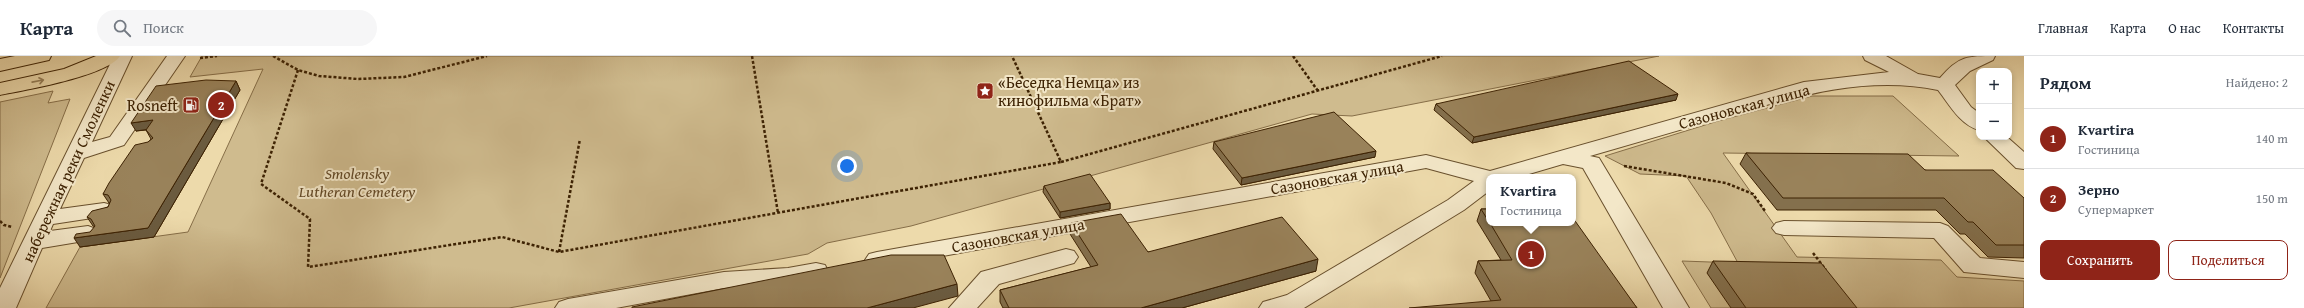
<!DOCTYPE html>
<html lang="ru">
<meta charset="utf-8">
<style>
body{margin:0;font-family:"Gentium Book Plus",serif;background:#f6f6f7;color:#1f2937}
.controls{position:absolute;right:12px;top:12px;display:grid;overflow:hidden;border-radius:8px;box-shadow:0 2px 6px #0003}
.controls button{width:36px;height:36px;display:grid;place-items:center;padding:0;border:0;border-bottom:1px solid #e0e1e3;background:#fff;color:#1f2937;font:20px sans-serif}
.you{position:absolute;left:847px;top:110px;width:14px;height:14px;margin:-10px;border:3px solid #fff;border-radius:50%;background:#1a73e8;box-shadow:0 0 0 6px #1a73e833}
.badge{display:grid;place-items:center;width:26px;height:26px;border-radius:50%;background:#8f2418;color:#fff;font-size:13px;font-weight:700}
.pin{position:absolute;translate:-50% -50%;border:2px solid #fff;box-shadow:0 1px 4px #0006}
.popup{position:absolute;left:1486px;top:118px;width:90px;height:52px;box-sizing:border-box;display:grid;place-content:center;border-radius:8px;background:#fff;filter:drop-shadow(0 1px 3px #0005);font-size:13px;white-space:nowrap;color:#747a83}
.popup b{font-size:15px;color:#1f2937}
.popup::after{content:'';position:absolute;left:50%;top:100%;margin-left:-8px;border:8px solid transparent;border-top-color:#fff}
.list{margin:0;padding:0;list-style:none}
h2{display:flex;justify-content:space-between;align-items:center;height:52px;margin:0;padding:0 16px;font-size:17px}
h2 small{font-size:13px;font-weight:400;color:#747a83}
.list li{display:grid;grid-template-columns:26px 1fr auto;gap:12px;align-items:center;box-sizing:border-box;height:60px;padding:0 16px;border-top:1px solid #e0e1e3}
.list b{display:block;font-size:15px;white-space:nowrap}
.list p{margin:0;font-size:13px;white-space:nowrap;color:#747a83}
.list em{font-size:13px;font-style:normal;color:#747a83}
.actions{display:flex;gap:8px;padding:12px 16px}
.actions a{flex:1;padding:9px 0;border:1px solid #8f2418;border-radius:8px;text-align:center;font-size:14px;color:#8f2418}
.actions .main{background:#8f2418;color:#fff}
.icon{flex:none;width:22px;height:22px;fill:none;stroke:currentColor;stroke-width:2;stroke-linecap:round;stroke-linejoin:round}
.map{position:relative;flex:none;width:2024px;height:252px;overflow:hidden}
header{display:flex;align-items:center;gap:24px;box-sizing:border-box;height:56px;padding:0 20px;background:#fff;border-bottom:1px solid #e0e1e3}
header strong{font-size:19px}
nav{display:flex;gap:22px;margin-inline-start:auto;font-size:14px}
.search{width:280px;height:36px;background:#f6f6f7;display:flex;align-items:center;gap:10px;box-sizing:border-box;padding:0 14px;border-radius:22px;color:#747a83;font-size:15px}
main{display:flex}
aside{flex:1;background:#fff}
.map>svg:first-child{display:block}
.green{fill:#cfbb8e;stroke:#866e48}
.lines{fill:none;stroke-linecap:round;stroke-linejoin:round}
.minor-casing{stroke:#69502d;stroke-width:2}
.major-casing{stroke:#3d2203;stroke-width:2}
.path{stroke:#3d2203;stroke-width:2.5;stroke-dasharray:3 2;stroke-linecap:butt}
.minor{fill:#f3e7c8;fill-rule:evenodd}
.major{fill:#eddaab;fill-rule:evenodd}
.wall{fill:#84704d;stroke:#3d2203}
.shaded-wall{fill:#6b5b3f;stroke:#3d2203}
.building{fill:#99825a;stroke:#3d2203}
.oneway{stroke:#957e57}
.labels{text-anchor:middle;stroke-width:4;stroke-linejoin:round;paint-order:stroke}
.poi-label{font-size:16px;fill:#3d2203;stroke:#f3e7c8;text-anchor:start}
.street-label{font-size:16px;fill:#3d2203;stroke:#f3e7c8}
.park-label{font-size:16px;font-style:italic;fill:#624826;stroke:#f3e7c8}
</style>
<header>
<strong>Карта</strong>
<div class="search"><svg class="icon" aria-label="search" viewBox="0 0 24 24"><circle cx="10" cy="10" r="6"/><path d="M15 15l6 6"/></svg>Поиск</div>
<nav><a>Главная</a><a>Карта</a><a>О нас</a><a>Контакты</a></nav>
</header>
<main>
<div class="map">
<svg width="2024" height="252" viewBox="0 0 2024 252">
<rect width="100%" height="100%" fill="#eddaab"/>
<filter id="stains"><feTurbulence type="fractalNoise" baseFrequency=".005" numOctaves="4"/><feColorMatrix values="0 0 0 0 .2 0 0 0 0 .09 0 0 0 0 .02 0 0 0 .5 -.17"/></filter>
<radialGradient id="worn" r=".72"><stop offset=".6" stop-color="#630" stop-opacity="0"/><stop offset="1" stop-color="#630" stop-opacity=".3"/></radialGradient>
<path class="green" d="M 202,0 L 1659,0 L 1352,60 L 1312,58 L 911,170 L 827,187 L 808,198 L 509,252 L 46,252 L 80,191 L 188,176 L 263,13 L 190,21 Z
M 53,35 L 48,47 L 70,43 L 0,222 L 0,46 Z
M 1812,40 L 1893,40 L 1959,100 L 1723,97 L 1797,201 L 1941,204 L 1957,221 L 2024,225 L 2024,252 L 1711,252 L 1682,205 L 1738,207 L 1711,157 L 1686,120 L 1640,118 L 1605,100 L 1718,65 Z"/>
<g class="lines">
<g class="minor-casing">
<path id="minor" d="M 114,0 L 132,0 L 92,86 L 110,81 L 167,0 L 185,0 L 124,89 L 84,102 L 60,153 L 104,147 L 112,149 L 115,154 L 112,159 L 53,168 L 50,175 L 88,170 L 96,173 L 100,178 L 96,183 L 42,192 L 16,252 L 0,252 L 0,232 Z
M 1863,0 L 1886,0 L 1918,18 L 1940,22 C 1959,0 1967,0 1995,0 L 1993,4 L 1970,15 L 1955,29 L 1971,51 L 1979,57 L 1979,74 C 1960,69 1949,48 1938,34 C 1865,19 1794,41 1724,61 C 1680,74 1635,87 1590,100 L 1599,102 L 1689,252 L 1663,252 L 1583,112 L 1563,108 L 1519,121 L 1489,121 L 1489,135 L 1464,154 L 1304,252 L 1259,252 L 1263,246 L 1287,239 L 1448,144 L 1474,125 L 1426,112 L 877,212 L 869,210 L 865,204 L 869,198 L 877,196 L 1426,99 L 1490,115 L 1804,26 L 1889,16 L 1865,4 Z
M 1984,81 L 2007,81 L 2024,96 L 2024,113 L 2016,112 Z
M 1784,165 L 1940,167 L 1948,170 L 1980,202 L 2024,206 L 2024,222 L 1964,216 L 1934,182 L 1784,179 L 1776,177 L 1772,172 L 1776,167 Z
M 1066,193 L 1074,195 L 1078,201 L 1074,207 L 999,228 L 977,252 L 949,252 L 981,216 Z
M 816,207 L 825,209 L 828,215 L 825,221 L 788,228 L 724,232 L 616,252 L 555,252 L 559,246 L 568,243 L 724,216 L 788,212 Z"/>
</g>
<g class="major-casing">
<path id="major" d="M 15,0 L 51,0 L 49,4 L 0,15 L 0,3 Z
M 96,0 L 120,0 C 107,20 25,34 0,39 L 0,27 L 64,13 Z"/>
</g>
<path class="path" d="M 273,0 L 298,14 L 319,20 L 358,23 L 404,21 L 487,0
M 752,0 L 778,157
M 1293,0 L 1318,35
M 200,2 L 217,0
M 298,14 L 261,128 L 310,163 L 308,211 L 502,181 L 559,196 L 1061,106 L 1012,0
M 1061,106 L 1442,0
M 1624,110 L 1726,127 L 1753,138 L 1765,155
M 0,165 L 4,169 L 12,171
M 559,196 L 580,83
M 1813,197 L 1826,214"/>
<use href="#minor" class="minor"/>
<use href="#major" class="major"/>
</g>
<path class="wall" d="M 236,25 L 240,34 L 154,181 L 80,191 L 90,176 L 95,171 L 93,170 L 87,161 L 108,151 L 110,147 L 109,147 L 103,138 L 151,83 L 146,74 L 136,75 Z
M 1676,44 L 1472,87 L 1434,54 L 1436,48 Z
M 1214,86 L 1375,101 L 1241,129 L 1213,93 Z
M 1746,97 L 1925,114 L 2024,142 L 2024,202 L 1988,201 L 1965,178 L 1960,178 L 1936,154 L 1777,154 L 1740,108 Z
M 1044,130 L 1110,147 L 1110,153 L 1060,162 L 1043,136 Z
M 1481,153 L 1489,153 L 1489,167 L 1573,167 L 1637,252 L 1491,245 L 1475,217 L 1478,205 L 1501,204 L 1477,165 Z
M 1071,167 L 1148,196 L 1316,215 L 1182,252 L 1003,252 L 1000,246 L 1000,234 L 1091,211 L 1070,178 Z
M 1713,205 L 1857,252 L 1731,252 L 1707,217 Z"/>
<path class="shaded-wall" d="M 236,25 L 240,34 L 154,181 L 80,191 L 74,182 L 148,172 Z
M 1678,38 L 1676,44 L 1472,87 L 1474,81 Z
M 153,64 L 158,72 L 136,75 L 131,67 Z
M 1376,95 L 1375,101 L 1241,129 L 1242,122 Z
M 1110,147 L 1110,153 L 1060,162 L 1060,156 Z
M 1318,203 L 1316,215 L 1182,252 L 1141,252 Z
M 957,228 L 958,240 L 913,252 L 867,252 Z"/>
<path class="building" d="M 1629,5 L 1678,38 L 1474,81 L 1436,48 Z
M 206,24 L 236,25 L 148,172 L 74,182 L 76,178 L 90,176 L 95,170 L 91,163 L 87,161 L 92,155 L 108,151 L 111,144 L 108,139 L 103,138 L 109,127 L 135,89 L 148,86 L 153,82 L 146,74 L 153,64 L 131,67 L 156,30 Z
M 1334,56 L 1376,95 L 1242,122 L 1214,86 Z
M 1746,97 L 1908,98 L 1925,114 L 1993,114 L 2024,142 L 2024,189 L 1996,189 L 1973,166 L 1968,166 L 1944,142 L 1783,142 Z
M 1090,118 L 1110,147 L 1060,156 L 1044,130 Z
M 1481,153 L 1489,153 L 1489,166 Z
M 1121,158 L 1148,196 L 1282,161 L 1318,203 L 1141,252 L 1009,252 L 1000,234 L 1098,209 L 1071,167 Z
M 1573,162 L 1637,252 L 1409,252 L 1501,244 L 1478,205 L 1512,204 L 1490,167 L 1573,167 Z
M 891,199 L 944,199 L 957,228 L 867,252 L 632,252 L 632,251 Z
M 1713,205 L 1821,207 L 1857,252 L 1746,252 Z"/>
<defs><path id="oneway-shaft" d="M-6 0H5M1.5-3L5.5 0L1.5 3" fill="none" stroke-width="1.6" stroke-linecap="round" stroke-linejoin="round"/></defs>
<use class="oneway" href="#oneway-shaft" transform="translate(38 25) rotate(-11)"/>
<defs>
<g id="sight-square" transform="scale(0.9)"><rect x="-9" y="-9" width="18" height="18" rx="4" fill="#8f2418" stroke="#f3e7c8"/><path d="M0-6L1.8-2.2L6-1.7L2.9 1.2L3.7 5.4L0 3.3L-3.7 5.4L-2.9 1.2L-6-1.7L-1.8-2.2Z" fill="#fff"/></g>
<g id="fuel-square" transform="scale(0.9)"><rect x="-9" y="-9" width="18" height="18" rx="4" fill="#8f2418" stroke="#f3e7c8"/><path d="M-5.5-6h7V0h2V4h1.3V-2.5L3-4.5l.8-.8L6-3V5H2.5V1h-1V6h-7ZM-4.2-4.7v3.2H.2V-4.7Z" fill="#fff"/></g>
</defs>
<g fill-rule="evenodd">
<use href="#sight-square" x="985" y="35"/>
<use href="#fuel-square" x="191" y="49"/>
</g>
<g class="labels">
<g class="poi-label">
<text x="998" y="32">«Беседка Немца» из<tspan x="998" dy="18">кинофильма «Брат»</tspan></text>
<text x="178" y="55" text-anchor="end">Rosneft</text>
</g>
<g class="street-label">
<text transform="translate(1744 50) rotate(-15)" y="6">Сазоновская улица</text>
<text transform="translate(68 115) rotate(-65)" y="6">набережная реки Смоленки</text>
<text transform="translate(1337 121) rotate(-10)" y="6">Сазоновская улица</text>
<text transform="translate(1018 179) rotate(-10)" y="6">Сазоновская улица</text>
</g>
<g class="park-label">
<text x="357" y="123">Smolensky<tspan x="357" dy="18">Lutheran Cemetery</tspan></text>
</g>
</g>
<rect width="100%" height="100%" filter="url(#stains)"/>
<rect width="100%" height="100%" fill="url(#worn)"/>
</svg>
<div class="controls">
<button>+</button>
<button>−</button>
</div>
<div class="you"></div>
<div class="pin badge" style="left:1531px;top:198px">1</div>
<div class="popup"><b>Kvartira</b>Гостиница</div>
<div class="pin badge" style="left:221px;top:49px">2</div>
</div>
<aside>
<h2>Рядом<small>Найдено: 2</small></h2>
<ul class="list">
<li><span class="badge">1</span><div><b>Kvartira</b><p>Гостиница</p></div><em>140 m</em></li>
<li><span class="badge">2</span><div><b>Зерно</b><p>Супермаркет</p></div><em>150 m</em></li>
</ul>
<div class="actions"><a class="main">Сохранить</a><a>Поделиться</a></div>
</aside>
</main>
